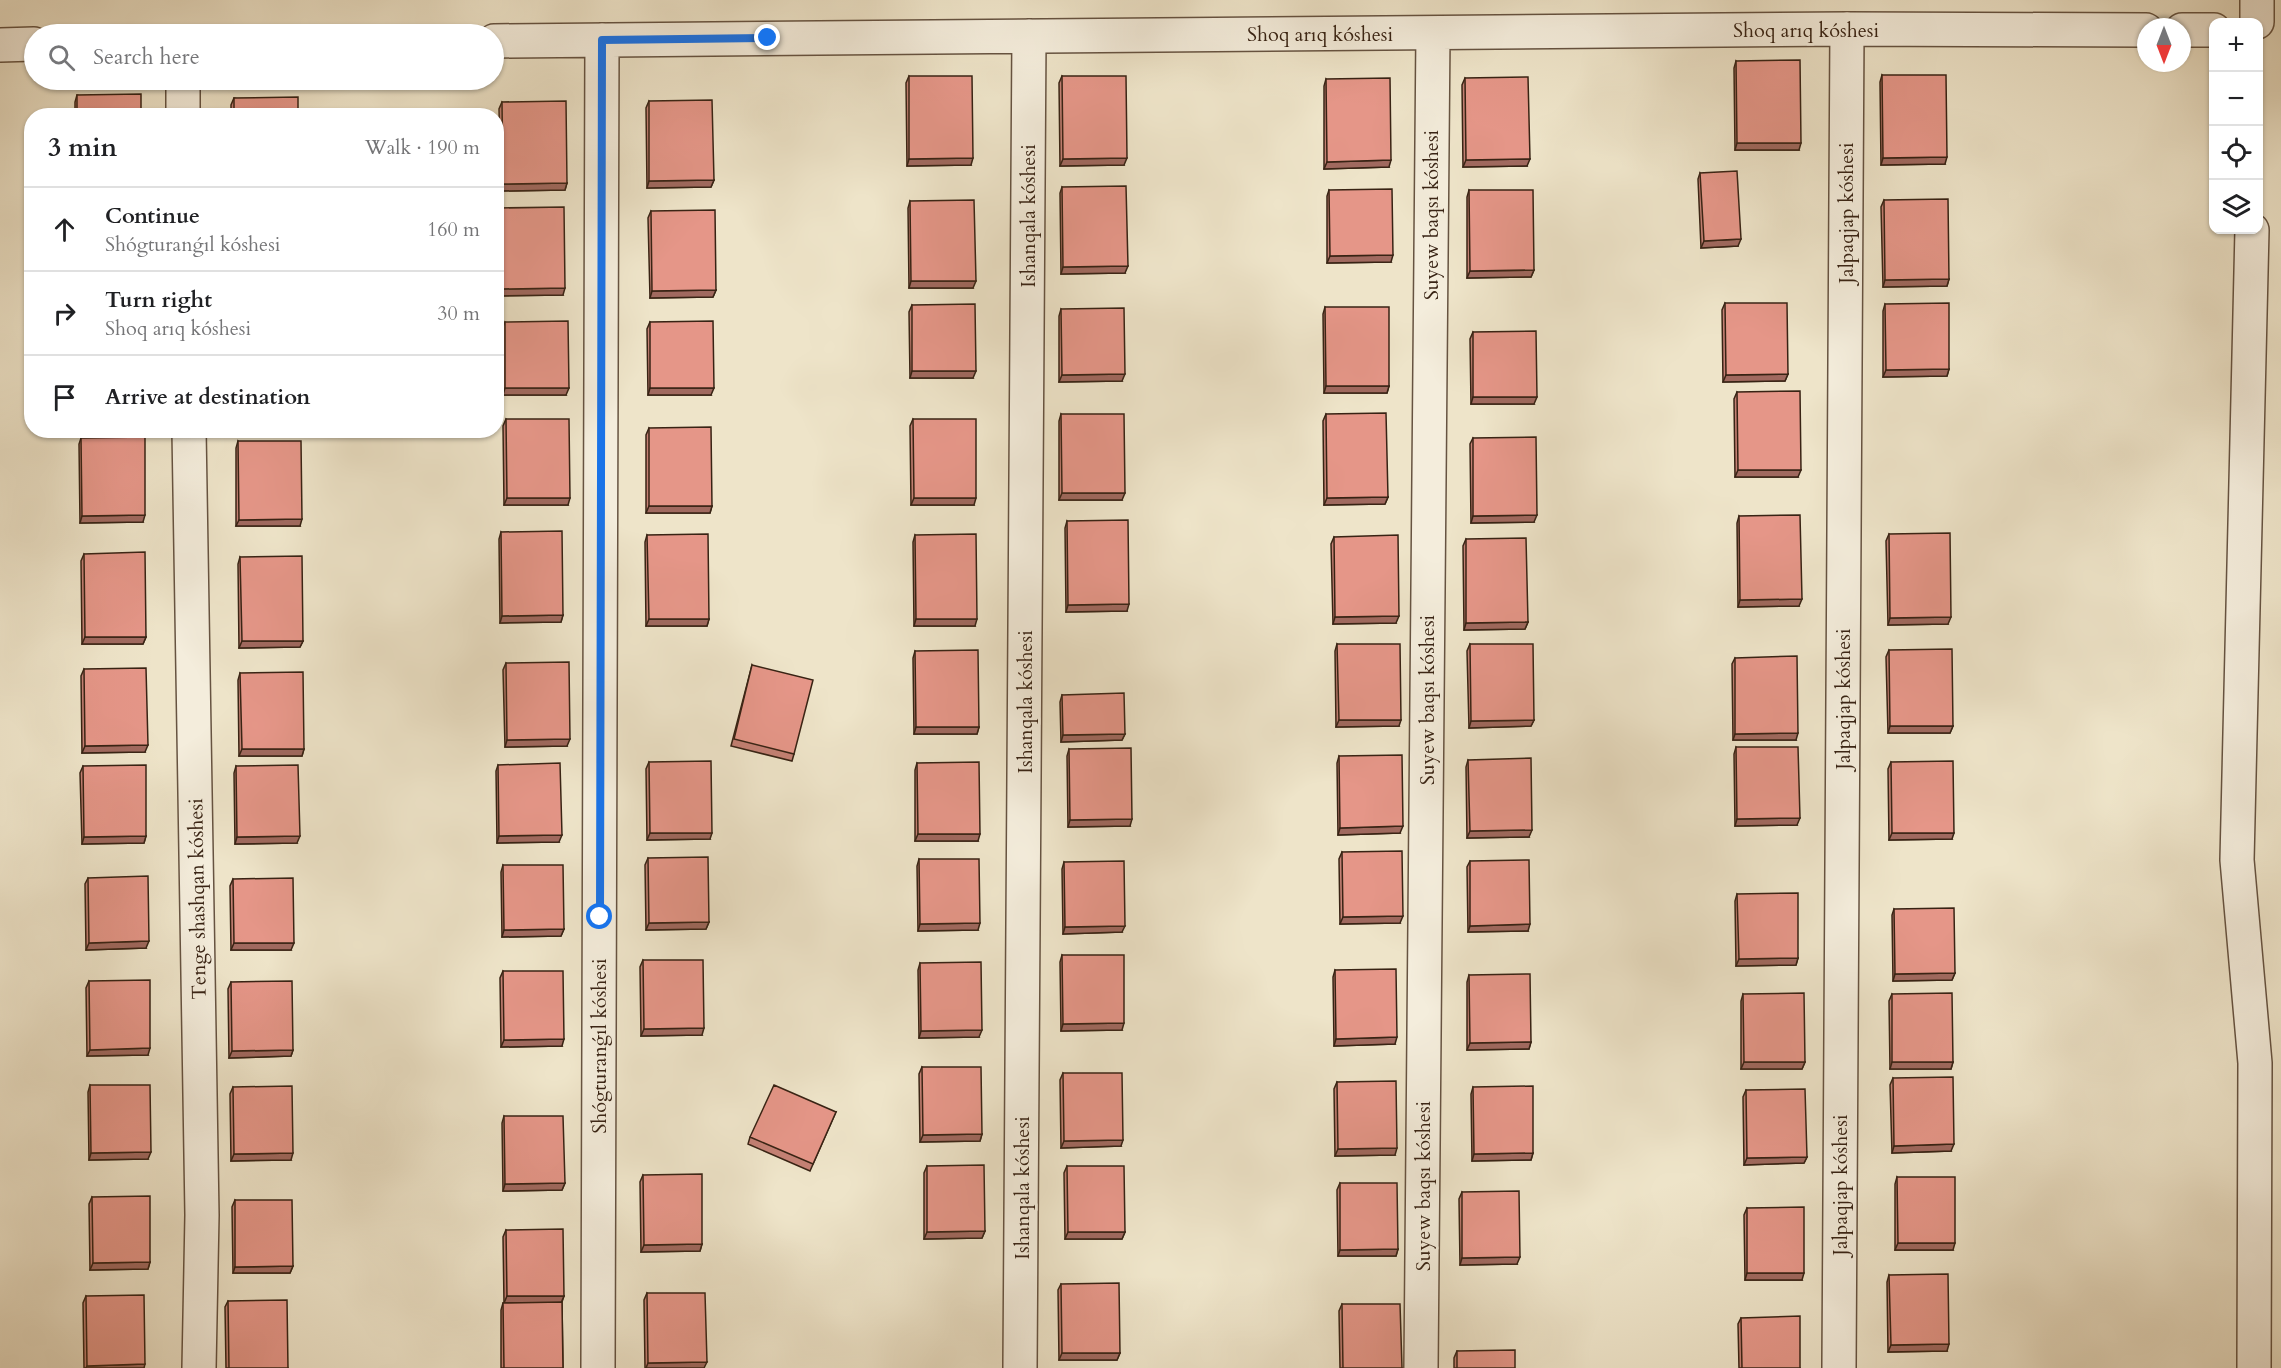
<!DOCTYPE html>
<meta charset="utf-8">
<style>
body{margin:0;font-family:Cardo,serif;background:#f2f2f2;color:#202124}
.controls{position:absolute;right:18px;top:18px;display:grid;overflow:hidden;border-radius:12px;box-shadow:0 2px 4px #0004}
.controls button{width:54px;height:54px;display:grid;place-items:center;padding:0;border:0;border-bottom:2px solid #e0e0e0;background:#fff;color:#202124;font:30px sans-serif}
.compass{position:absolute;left:2137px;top:18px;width:54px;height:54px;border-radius:50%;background:#fff;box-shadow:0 2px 4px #0004;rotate:180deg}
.stop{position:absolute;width:18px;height:18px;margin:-14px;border:4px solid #1a73e8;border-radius:50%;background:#fff}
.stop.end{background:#1a73e8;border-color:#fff;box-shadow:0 2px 6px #0008}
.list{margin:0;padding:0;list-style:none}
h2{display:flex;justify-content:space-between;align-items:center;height:78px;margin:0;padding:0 24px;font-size:26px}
h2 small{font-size:20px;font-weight:400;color:#757577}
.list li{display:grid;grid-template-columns:39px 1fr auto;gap:18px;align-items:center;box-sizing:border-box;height:84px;padding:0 24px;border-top:2px solid #e0e0e0}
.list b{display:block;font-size:22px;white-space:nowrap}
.list p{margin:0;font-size:20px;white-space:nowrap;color:#757577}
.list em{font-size:20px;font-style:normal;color:#757577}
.icon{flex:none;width:33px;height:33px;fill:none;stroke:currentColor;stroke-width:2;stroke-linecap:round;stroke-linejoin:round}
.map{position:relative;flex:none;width:2281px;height:1368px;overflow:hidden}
.search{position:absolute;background:#fff;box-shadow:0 2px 4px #0004;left:24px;top:24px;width:480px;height:66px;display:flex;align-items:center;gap:15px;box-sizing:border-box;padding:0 21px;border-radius:33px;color:#757577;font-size:22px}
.panel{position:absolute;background:#fff;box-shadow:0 2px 4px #0004;left:24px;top:108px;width:480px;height:330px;border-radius:24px}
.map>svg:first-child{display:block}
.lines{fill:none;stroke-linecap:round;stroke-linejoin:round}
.minor-casing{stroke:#665341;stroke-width:36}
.minor{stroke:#f4eddc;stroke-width:33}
.wall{fill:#c58175;stroke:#382314;stroke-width:1.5}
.shaded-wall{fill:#a0695f;stroke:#382314;stroke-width:1.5}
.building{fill:#e59688;stroke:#382314;stroke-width:1.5}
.route{stroke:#1a73e8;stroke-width:8}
.labels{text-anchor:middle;stroke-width:5;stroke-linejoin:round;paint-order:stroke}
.street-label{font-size:20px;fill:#382314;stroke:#f4eddc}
</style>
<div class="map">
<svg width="2281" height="1368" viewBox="0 0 2281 1368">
<rect width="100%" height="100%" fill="#eee4c9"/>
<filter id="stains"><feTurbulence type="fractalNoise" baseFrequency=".00333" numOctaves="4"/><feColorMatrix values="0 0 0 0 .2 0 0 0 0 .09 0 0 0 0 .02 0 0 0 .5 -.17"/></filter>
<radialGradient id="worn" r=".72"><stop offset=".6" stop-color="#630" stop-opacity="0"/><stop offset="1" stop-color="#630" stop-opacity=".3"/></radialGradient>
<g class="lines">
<g class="minor-casing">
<path id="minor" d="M 2257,22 L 2257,0
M 2182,30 L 2214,30
M 494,41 L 1847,29 L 2146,30
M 0,45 L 34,44
M 183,80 L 183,116
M 2252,230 L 2237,860 L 2255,1063 L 2254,1368
M 189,430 L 202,1215 L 199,1368
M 598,1368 L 602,40
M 1020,1368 L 1029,36
M 1421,1368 L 1433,33
M 1839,1368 L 1847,29"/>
</g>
<use href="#minor" class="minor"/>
</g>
<path class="wall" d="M 1736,61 L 1799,150 L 1735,150 L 1734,68 Z
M 1882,75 L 1945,164 L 1881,165 L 1880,82 Z
M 909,76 L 971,165 L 907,166 L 906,83 Z
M 1062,76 L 1124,165 L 1060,166 L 1059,83 Z
M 1465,78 L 1527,166 L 1463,167 L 1462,85 Z
M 1326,79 L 1389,167 L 1324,169 L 1324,86 Z
M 77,95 L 141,116 L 75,116 L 75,102 Z
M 234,98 L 298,116 L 231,116 L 231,105 Z
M 649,101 L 714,180 L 711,187 L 647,188 L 646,108 Z
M 502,102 L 567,183 L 565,190 L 501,191 L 499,109 Z
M 1700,173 L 1738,246 L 1701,248 L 1698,179 Z
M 1062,187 L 1125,273 L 1061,274 L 1060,193 Z
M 1329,190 L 1391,262 L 1327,263 L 1327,196 Z
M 1469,190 L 1534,270 L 1531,277 L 1467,278 L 1467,197 Z
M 1884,200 L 1949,279 L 1947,286 L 1883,287 L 1881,207 Z
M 910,201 L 973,288 L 909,288 L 908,208 Z
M 500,208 L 563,295 L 498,296 L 498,215 Z
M 651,211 L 716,290 L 713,297 L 650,298 L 648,218 Z
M 1725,303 L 1788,374 L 1785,381 L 1723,382 L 1722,310 Z
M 1885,304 L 1949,369 L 1947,376 L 1883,377 L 1883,311 Z
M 912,305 L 973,378 L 910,378 L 909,312 Z
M 1325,307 L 1389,386 L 1387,393 L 1324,393 L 1323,314 Z
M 1061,309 L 1122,381 L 1059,382 L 1059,316 Z
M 505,322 L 566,395 L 503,395 L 502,329 Z
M 650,322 L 711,395 L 648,395 L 647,329 Z
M 1473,332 L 1534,404 L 1471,404 L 1470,339 Z
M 1737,392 L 1798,477 L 1735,477 L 1734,399 Z
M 1061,414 L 1122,500 L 1059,500 L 1059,421 Z
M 1326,414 L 1388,497 L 1385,504 L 1324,505 L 1323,421 Z
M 506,419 L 568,505 L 504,505 L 503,426 Z
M 913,419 L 974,505 L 911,505 L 910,426 Z
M 649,428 L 712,506 L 710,513 L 646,513 L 646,435 Z
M 81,438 L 143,522 L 80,523 L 79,444 Z
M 1473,438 L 1534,522 L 1471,523 L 1470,444 Z
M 238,441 L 300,526 L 236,526 L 236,448 Z
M 1739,516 L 1799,606 L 1738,607 L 1737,523 Z
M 1067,521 L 1127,611 L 1066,612 L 1065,528 Z
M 501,532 L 563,615 L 561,622 L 500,623 L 499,539 Z
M 1889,534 L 1948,624 L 1888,625 L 1886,541 Z
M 647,535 L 709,619 L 707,626 L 646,626 L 645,542 Z
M 915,535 L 975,626 L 914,626 L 913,542 Z
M 1334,537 L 1396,623 L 1333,624 L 1331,544 Z
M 1466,539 L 1528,622 L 1525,629 L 1464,630 L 1463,546 Z
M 84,554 L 146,637 L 143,644 L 82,644 L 81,561 Z
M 240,557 L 303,641 L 300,647 L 239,648 L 238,564 Z
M 1337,644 L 1399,726 L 1336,727 L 1335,651 Z
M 1470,644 L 1534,720 L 1531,726 L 1469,728 L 1467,651 Z
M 1889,650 L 1953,726 L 1950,733 L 1888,733 L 1886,657 Z
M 915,651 L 979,727 L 977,734 L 914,734 L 913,658 Z
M 1735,658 L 1796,740 L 1733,740 L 1732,664 Z
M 506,663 L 567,746 L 505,747 L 503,670 Z
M 752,665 L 794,754 L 792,761 L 731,746 Z
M 84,669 L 145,752 L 82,753 L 81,676 Z
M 240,673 L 304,749 L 302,756 L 239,756 L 238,680 Z
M 1062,695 L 1125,734 L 1122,740 L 1061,742 L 1060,702 Z
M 1736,747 L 1797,825 L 1735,826 L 1734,754 Z
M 1069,749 L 1130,826 L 1068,827 L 1067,756 Z
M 1339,756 L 1400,833 L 1338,835 L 1337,763 Z
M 1468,760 L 1529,837 L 1467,838 L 1466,767 Z
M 649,762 L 710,839 L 647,840 L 646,769 Z
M 1891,762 L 1952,839 L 1889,840 L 1888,769 Z
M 917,763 L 978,841 L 915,841 L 915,770 Z
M 498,765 L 559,842 L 497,843 L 496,771 Z
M 83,766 L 146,836 L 144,843 L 82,844 L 80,773 Z
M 236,766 L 297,843 L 235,844 L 234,773 Z
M 1342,852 L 1400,923 L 1340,924 L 1339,859 Z
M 648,858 L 709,922 L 706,929 L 646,930 L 645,865 Z
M 919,859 L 978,930 L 918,931 L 917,866 Z
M 1470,861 L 1528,931 L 1468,932 L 1467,867 Z
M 1064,862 L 1122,932 L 1063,934 L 1062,869 Z
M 503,865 L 564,929 L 561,936 L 502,937 L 501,872 Z
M 88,878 L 146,948 L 86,950 L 85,884 Z
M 233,879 L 291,950 L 231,950 L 230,886 Z
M 1737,894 L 1798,958 L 1796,965 L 1736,966 L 1735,901 Z
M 1894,909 L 1955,973 L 1952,980 L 1893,981 L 1892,915 Z
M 1062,955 L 1122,1030 L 1061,1031 L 1060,962 Z
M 643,960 L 702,1035 L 641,1036 L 640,967 Z
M 920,963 L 979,1037 L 919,1038 L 918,970 Z
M 1335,970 L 1395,1044 L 1334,1046 L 1333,977 Z
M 503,971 L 562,1046 L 501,1047 L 500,978 Z
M 1469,975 L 1531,1042 L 1529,1049 L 1467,1050 L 1467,982 Z
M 89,981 L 148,1055 L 87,1056 L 86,988 Z
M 231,982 L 293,1050 L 291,1056 L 229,1058 L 228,989 Z
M 1743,994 L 1805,1062 L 1802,1069 L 1741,1069 L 1741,1001 Z
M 1892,994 L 1953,1062 L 1951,1069 L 1890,1069 L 1889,1001 Z
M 922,1067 L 982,1134 L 980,1141 L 920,1142 L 919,1074 Z
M 1063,1073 L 1121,1146 L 1061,1148 L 1060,1080 Z
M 1893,1078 L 1951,1151 L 1892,1153 L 1890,1085 Z
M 1337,1082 L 1395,1155 L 1335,1156 L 1334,1089 Z
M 90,1085 L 148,1159 L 89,1160 L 88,1092 Z
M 233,1087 L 291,1160 L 231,1161 L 230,1094 Z
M 1473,1087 L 1533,1153 L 1531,1160 L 1472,1161 L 1471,1094 Z
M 1746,1090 L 1807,1157 L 1804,1163 L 1744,1165 L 1743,1097 Z
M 836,1112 L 810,1171 L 748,1144 L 750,1137 Z
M 504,1116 L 565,1183 L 562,1190 L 503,1191 L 502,1123 Z
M 927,1166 L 985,1231 L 982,1238 L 924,1239 L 924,1173 Z
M 1067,1166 L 1125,1232 L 1122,1239 L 1065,1239 L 1064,1173 Z
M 643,1175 L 702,1244 L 700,1251 L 641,1252 L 640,1182 Z
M 1897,1177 L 1953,1250 L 1895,1250 L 1895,1184 Z
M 1340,1183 L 1398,1249 L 1396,1256 L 1338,1256 L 1337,1190 Z
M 1462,1192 L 1517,1264 L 1460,1265 L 1459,1199 Z
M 92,1197 L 150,1262 L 148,1269 L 90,1270 L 89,1204 Z
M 235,1200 L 293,1266 L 290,1273 L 233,1273 L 232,1207 Z
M 1747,1208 L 1802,1280 L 1745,1280 L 1744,1215 Z
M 506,1230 L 564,1296 L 562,1302 L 563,1368 L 501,1368 L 501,1310 L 503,1303 L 504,1303 L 503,1237 Z
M 1889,1275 L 1947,1351 L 1888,1352 L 1887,1282 Z
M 1061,1284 L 1120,1353 L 1117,1360 L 1059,1360 L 1058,1290 Z
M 647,1293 L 704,1368 L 645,1368 L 644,1300 Z
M 86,1296 L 144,1368 L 84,1368 L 83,1303 Z
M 228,1301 L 288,1368 L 226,1368 L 225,1307 Z
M 1342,1304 L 1402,1368 L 1340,1368 L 1339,1311 Z
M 1741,1318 L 1800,1368 L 1739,1368 L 1738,1324 Z
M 1457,1351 L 1515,1368 L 1454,1368 L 1454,1358 Z"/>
<path class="shaded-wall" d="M 1737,143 L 1801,143 L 1799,150 L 1735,150 Z
M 1947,157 L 1945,164 L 1881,165 L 1883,158 Z
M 973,158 L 971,165 L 907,166 L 909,159 Z
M 1127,158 L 1124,165 L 1060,166 L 1063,159 Z
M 1530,159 L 1527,166 L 1463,167 L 1466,160 Z
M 1391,160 L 1389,167 L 1324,169 L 1327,162 Z
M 714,180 L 711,187 L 647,188 L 649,181 Z
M 567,183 L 565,190 L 501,191 L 503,184 Z
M 1741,239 L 1738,246 L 1701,248 L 1704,241 Z
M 1393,255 L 1391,262 L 1327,263 L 1330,256 Z
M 1128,266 L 1125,273 L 1061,274 L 1063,267 Z
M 1534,270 L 1531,277 L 1467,278 L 1470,271 Z
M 1949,279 L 1947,286 L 1883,287 L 1885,280 Z
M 911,281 L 976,281 L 973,288 L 909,288 Z
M 565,288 L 563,295 L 498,296 L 501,289 Z
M 716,290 L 713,297 L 650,298 L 652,291 Z
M 1949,369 L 1947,376 L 1883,377 L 1886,370 Z
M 912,371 L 976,371 L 973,378 L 910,378 Z
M 1125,374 L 1122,381 L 1059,382 L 1062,375 Z
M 1788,374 L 1785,381 L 1723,382 L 1726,375 Z
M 1326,386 L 1389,386 L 1387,393 L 1324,393 Z
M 505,388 L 569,388 L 566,395 L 503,395 Z
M 650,388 L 714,388 L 711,395 L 648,395 Z
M 1473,397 L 1537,397 L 1534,404 L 1471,404 Z
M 1738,470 L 1801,470 L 1798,477 L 1735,477 Z
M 1062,493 L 1125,493 L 1122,500 L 1059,500 Z
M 1388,497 L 1385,504 L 1324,505 L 1327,498 Z
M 507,498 L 570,498 L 568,505 L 504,505 Z
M 914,498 L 976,498 L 974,505 L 911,505 Z
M 649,506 L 712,506 L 710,513 L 646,513 Z
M 145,515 L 143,522 L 80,523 L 82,516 Z
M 1537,515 L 1534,522 L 1471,523 L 1473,516 Z
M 302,519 L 300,526 L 236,526 L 239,520 Z
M 1802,599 L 1799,606 L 1738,607 L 1740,600 Z
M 1129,604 L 1127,611 L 1066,612 L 1068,605 Z
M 563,615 L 561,622 L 500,623 L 502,616 Z
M 1399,616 L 1396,623 L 1333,624 L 1335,617 Z
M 1951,617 L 1948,624 L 1888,625 L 1890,618 Z
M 649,619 L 709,619 L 707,626 L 646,626 Z
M 916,619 L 977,619 L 975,626 L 914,626 Z
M 1528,622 L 1525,629 L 1464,630 L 1466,623 Z
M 85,637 L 146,637 L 143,644 L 82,644 Z
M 242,641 L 303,641 L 300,647 L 239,648 Z
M 1339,720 L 1401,720 L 1399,726 L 1336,727 Z
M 1534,720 L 1531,726 L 1469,728 L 1471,721 Z
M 1890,726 L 1953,726 L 1950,733 L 1888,733 Z
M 916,727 L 979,727 L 977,734 L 914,734 Z
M 1798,733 L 1796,740 L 1733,740 L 1735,734 Z
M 1125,734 L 1122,740 L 1061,742 L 1063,735 Z
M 570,739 L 567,746 L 505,747 L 507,740 Z
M 148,745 L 145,752 L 82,753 L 85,746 Z
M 242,749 L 304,749 L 302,756 L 239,756 Z
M 1800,818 L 1797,825 L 1735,826 L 1737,819 Z
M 1132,819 L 1130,826 L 1068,827 L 1070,820 Z
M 1403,826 L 1400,833 L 1338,835 L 1340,828 Z
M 1532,830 L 1529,837 L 1467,838 L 1470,831 Z
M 650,833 L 712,833 L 710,839 L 647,840 Z
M 1892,833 L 1954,833 L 1952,839 L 1889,840 Z
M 918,834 L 980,834 L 978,841 L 915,841 Z
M 562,835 L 559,842 L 497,843 L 499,836 Z
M 146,836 L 144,843 L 82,844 L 84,837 Z
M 300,836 L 297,843 L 235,844 L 237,837 Z
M 1403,916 L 1400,923 L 1340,924 L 1343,917 Z
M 709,922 L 706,929 L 646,930 L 649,923 Z
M 980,923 L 978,930 L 918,931 L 920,924 Z
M 1530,924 L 1528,931 L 1468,932 L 1470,926 Z
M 1125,926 L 1122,932 L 1063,934 L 1065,927 Z
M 564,929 L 561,936 L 502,937 L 504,930 Z
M 149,941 L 146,948 L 86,950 L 89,943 Z
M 234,943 L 294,943 L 291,950 L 231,950 Z
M 1798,958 L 1796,965 L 1736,966 L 1739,959 Z
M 1955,973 L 1952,980 L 1893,981 L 1895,974 Z
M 1124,1023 L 1122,1030 L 1061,1031 L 1063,1024 Z
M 704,1028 L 702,1035 L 641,1036 L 644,1029 Z
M 982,1030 L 979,1037 L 919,1038 L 921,1031 Z
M 1397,1037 L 1395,1044 L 1334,1046 L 1336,1039 Z
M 564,1039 L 562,1046 L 501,1047 L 504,1040 Z
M 1531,1042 L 1529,1049 L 1467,1050 L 1470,1043 Z
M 150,1048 L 148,1055 L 87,1056 L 90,1050 Z
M 293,1050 L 291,1056 L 229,1058 L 232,1051 Z
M 1744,1062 L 1805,1062 L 1802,1069 L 1741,1069 Z
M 1892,1062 L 1953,1062 L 1951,1069 L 1890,1069 Z
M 982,1134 L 980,1141 L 920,1142 L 923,1135 Z
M 1123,1140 L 1121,1146 L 1061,1148 L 1064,1141 Z
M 1954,1144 L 1951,1151 L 1892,1153 L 1894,1146 Z
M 1397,1148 L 1395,1155 L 1335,1156 L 1338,1149 Z
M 151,1152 L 148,1159 L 89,1160 L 91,1153 Z
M 293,1153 L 291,1160 L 231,1161 L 234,1154 Z
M 1533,1153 L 1531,1160 L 1472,1161 L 1474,1154 Z
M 1807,1157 L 1804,1163 L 1744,1165 L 1747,1158 Z
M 565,1183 L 562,1190 L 503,1191 L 505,1184 Z
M 985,1231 L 982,1238 L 924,1239 L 927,1232 Z
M 1068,1232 L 1125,1232 L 1122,1239 L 1065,1239 Z
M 1898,1243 L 1955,1243 L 1953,1250 L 1895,1250 Z
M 702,1244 L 700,1251 L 641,1252 L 644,1245 Z
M 1398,1249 L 1396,1256 L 1338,1256 L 1340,1250 Z
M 1520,1257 L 1517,1264 L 1460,1265 L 1462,1258 Z
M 150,1262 L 148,1269 L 90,1270 L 93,1263 Z
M 293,1266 L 290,1273 L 233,1273 L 235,1267 Z
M 1747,1273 L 1804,1273 L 1802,1280 L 1745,1280 Z
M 507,1296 L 564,1296 L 561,1303 L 504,1303 Z
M 1949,1344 L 1947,1351 L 1888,1352 L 1891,1345 Z
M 1062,1353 L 1120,1353 L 1117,1360 L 1059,1360 Z
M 707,1362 L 704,1368 L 646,1368 L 648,1363 Z
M 145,1364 L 144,1368 L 86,1368 L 87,1366 Z"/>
<path class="building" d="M 1800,60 L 1801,143 L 1737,143 L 1736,61 Z
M 1882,75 L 1946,75 L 1947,157 L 1883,158 Z
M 909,76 L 972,76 L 973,158 L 909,159 Z
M 1062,76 L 1126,76 L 1127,158 L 1063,159 Z
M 1528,77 L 1530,159 L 1466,160 L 1465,78 Z
M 1390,78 L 1391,160 L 1327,162 L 1326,79 Z
M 141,94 L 141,116 L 77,116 L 77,95 Z
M 298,97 L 298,116 L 234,116 L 234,98 Z
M 712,100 L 714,180 L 649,181 L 649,101 Z
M 566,101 L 567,183 L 503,184 L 502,102 Z
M 1737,171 L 1741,239 L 1704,241 L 1700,173 Z
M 1126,186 L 1128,266 L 1063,267 L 1062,187 Z
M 1392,189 L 1393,255 L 1330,256 L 1329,190 Z
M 1469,190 L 1533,190 L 1534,270 L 1470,271 Z
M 1948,199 L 1949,279 L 1885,280 L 1884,200 Z
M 974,200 L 976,281 L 911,281 L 910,201 Z
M 564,207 L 565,288 L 501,289 L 500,208 Z
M 715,210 L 716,290 L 652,291 L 651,211 Z
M 1725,303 L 1787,303 L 1788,374 L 1726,375 Z
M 1949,303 L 1949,369 L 1886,370 L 1885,304 Z
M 975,304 L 976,371 L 912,371 L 912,305 Z
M 1325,307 L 1389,307 L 1389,386 L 1326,386 Z
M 1124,308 L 1125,374 L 1062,375 L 1061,309 Z
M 568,321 L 569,388 L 505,388 L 505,322 Z
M 713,321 L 714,388 L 650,388 L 650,322 Z
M 1536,331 L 1537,397 L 1473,397 L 1473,332 Z
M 1800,391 L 1801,470 L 1738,470 L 1737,392 Z
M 1386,413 L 1388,497 L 1327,498 L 1326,414 Z
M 1061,414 L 1124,414 L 1125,493 L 1062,493 Z
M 506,419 L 569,419 L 570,498 L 507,498 Z
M 913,419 L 976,419 L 976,498 L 914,498 Z
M 711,427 L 712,506 L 649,506 L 649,428 Z
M 145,437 L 145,515 L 82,516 L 81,438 Z
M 1536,437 L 1537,515 L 1473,516 L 1473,438 Z
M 238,441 L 301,441 L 302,519 L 239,520 Z
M 1800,515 L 1802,599 L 1740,600 L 1739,516 Z
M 1128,520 L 1129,604 L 1068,605 L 1067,521 Z
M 562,531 L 563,615 L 502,616 L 501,532 Z
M 1950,533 L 1951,617 L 1890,618 L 1889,534 Z
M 708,534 L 709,619 L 649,619 L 647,535 Z
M 976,534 L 977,619 L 916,619 L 915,535 Z
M 1398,535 L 1399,616 L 1335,617 L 1334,537 Z
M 1526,538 L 1528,622 L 1466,623 L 1466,539 Z
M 145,552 L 146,637 L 85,637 L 84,554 Z
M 302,556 L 303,641 L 242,641 L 240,557 Z
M 1337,644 L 1400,644 L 1401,720 L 1339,720 Z
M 1470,644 L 1533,644 L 1534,720 L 1471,721 Z
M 1952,649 L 1953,726 L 1890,726 L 1889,650 Z
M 978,650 L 979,727 L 916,727 L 915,651 Z
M 1797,656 L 1798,733 L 1735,734 L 1735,658 Z
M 569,662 L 570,739 L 507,740 L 506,663 Z
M 752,665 L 813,680 L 794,754 L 734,739 Z
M 146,668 L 148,745 L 85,746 L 84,669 Z
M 303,672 L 304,749 L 242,749 L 240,673 Z
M 1124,693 L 1125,734 L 1063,735 L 1062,695 Z
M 1736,747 L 1798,747 L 1800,818 L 1737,819 Z
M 1131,748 L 1132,819 L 1070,820 L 1069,749 Z
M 1402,755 L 1403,826 L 1340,828 L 1339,756 Z
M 1531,758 L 1532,830 L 1470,831 L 1468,760 Z
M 711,761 L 712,833 L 650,833 L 649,762 Z
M 1953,761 L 1954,833 L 1892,833 L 1891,762 Z
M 979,762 L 980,834 L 918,834 L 917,763 Z
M 560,763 L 562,835 L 499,836 L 498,765 Z
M 146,765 L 146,836 L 84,837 L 83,766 Z
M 298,765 L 300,836 L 237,837 L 236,766 Z
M 1402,851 L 1403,916 L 1343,917 L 1342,852 Z
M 708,857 L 709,922 L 649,923 L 648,858 Z
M 919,859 L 979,859 L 980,923 L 920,924 Z
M 1529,860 L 1530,924 L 1470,926 L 1470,861 Z
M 1124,861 L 1125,926 L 1065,927 L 1064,862 Z
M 503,865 L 563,865 L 564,929 L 504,930 Z
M 148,876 L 149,941 L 89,943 L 88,878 Z
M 293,878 L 294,943 L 234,943 L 233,879 Z
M 1798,893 L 1798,958 L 1739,959 L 1737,894 Z
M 1954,908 L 1955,973 L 1895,974 L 1894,909 Z
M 1062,955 L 1124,955 L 1124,1023 L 1063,1024 Z
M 643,960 L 703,960 L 704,1028 L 644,1029 Z
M 981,962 L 982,1030 L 921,1031 L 920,963 Z
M 1396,969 L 1397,1037 L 1336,1039 L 1335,970 Z
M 503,971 L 563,971 L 564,1039 L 504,1040 Z
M 1530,974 L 1531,1042 L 1470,1043 L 1469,975 Z
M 150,980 L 150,1048 L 90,1050 L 89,981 Z
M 292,981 L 293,1050 L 232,1051 L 231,982 Z
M 1804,993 L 1805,1062 L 1744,1062 L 1743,994 Z
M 1952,993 L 1953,1062 L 1892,1062 L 1892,994 Z
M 922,1067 L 981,1067 L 982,1134 L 923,1135 Z
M 1063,1073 L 1122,1073 L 1123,1140 L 1064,1141 Z
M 1953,1077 L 1954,1144 L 1894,1146 L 1893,1078 Z
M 1396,1081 L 1397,1148 L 1338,1149 L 1337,1082 Z
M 90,1085 L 150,1085 L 151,1152 L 91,1153 Z
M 774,1085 L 836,1112 L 813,1164 L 750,1137 Z
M 292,1086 L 293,1153 L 234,1154 L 233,1087 Z
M 1533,1086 L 1533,1153 L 1474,1154 L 1473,1087 Z
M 1805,1089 L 1807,1157 L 1747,1158 L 1746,1090 Z
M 504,1116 L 563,1116 L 565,1183 L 505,1184 Z
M 984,1165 L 985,1231 L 927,1232 L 927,1166 Z
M 1067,1166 L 1124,1166 L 1125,1232 L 1068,1232 Z
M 702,1174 L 702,1244 L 644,1245 L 643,1175 Z
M 1897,1177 L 1955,1177 L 1955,1243 L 1898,1243 Z
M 1340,1183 L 1397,1183 L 1398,1249 L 1340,1250 Z
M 1519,1191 L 1520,1257 L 1462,1258 L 1462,1192 Z
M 150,1196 L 150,1262 L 93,1263 L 92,1197 Z
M 235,1200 L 292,1200 L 293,1266 L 235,1267 Z
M 1804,1207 L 1804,1273 L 1747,1273 L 1747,1208 Z
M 563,1229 L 564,1296 L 507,1296 L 506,1230 Z
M 1948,1274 L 1949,1344 L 1891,1345 L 1889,1275 Z
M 1119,1283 L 1120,1353 L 1062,1353 L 1061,1284 Z
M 647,1293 L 705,1293 L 707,1362 L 648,1363 Z
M 144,1295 L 145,1364 L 87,1366 L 86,1296 Z
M 287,1300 L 288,1368 L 229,1368 L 228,1301 Z
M 562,1302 L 563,1368 L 504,1368 L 503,1303 Z
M 1342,1304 L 1400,1304 L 1402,1368 L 1343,1368 Z
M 1800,1316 L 1800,1368 L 1742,1368 L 1741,1318 Z
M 1515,1350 L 1515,1368 L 1457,1368 L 1457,1351 Z"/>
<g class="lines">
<path class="route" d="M 600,917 L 602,40 L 768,38"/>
</g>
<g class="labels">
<g class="street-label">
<text x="1806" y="37">Shoq arıq kóshesi</text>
<text x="1320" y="41">Shoq arıq kóshesi</text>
<text transform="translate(1846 213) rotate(-90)" y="7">Jalpaqjap kóshesi</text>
<text transform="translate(1431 215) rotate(-90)" y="7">Suyew baqsı kóshesi</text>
<text transform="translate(1028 216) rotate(-90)" y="7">Ishanqala kóshesi</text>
<text transform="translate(1843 699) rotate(-90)" y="7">Jalpaqjap kóshesi</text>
<text transform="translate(1427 700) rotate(-90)" y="7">Suyew baqsı kóshesi</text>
<text transform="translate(1025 702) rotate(-90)" y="7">Ishanqala kóshesi</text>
<text transform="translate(197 899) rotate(-91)" y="7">Tenge shashqan kóshesi</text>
<text transform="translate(599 1046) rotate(-90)" y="7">Shógturanǵıl kóshesi</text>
<text transform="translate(1840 1185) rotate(-90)" y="7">Jalpaqjap kóshesi</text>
<text transform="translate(1423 1186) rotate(-90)" y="7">Suyew baqsı kóshesi</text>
<text transform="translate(1022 1188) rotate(-90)" y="7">Ishanqala kóshesi</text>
</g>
</g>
<rect width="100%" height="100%" filter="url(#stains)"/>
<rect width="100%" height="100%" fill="url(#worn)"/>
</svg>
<div class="controls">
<button>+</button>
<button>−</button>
<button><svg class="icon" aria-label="locate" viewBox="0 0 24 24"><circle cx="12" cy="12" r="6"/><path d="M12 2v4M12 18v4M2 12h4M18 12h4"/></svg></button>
<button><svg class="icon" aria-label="layers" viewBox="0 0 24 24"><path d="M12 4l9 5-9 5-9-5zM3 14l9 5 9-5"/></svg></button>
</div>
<svg class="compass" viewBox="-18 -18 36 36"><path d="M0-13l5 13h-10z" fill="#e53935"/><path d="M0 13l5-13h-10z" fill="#757577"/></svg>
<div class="stop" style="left:600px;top:917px"></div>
<div class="stop end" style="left:768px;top:38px"></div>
<div class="search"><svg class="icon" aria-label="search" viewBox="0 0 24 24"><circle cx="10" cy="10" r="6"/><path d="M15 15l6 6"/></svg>Search here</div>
<section class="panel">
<h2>3 min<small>Walk · 190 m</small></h2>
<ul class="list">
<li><svg class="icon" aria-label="ahead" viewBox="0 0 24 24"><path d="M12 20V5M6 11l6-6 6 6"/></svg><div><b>Continue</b><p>Shógturanǵıl kóshesi</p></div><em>160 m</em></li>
<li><svg class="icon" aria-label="right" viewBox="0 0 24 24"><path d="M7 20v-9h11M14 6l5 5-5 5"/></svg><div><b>Turn right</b><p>Shoq arıq kóshesi</p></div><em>30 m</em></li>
<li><svg class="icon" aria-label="arrive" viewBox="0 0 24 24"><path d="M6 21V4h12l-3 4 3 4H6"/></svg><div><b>Arrive at destination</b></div></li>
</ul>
</section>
</div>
